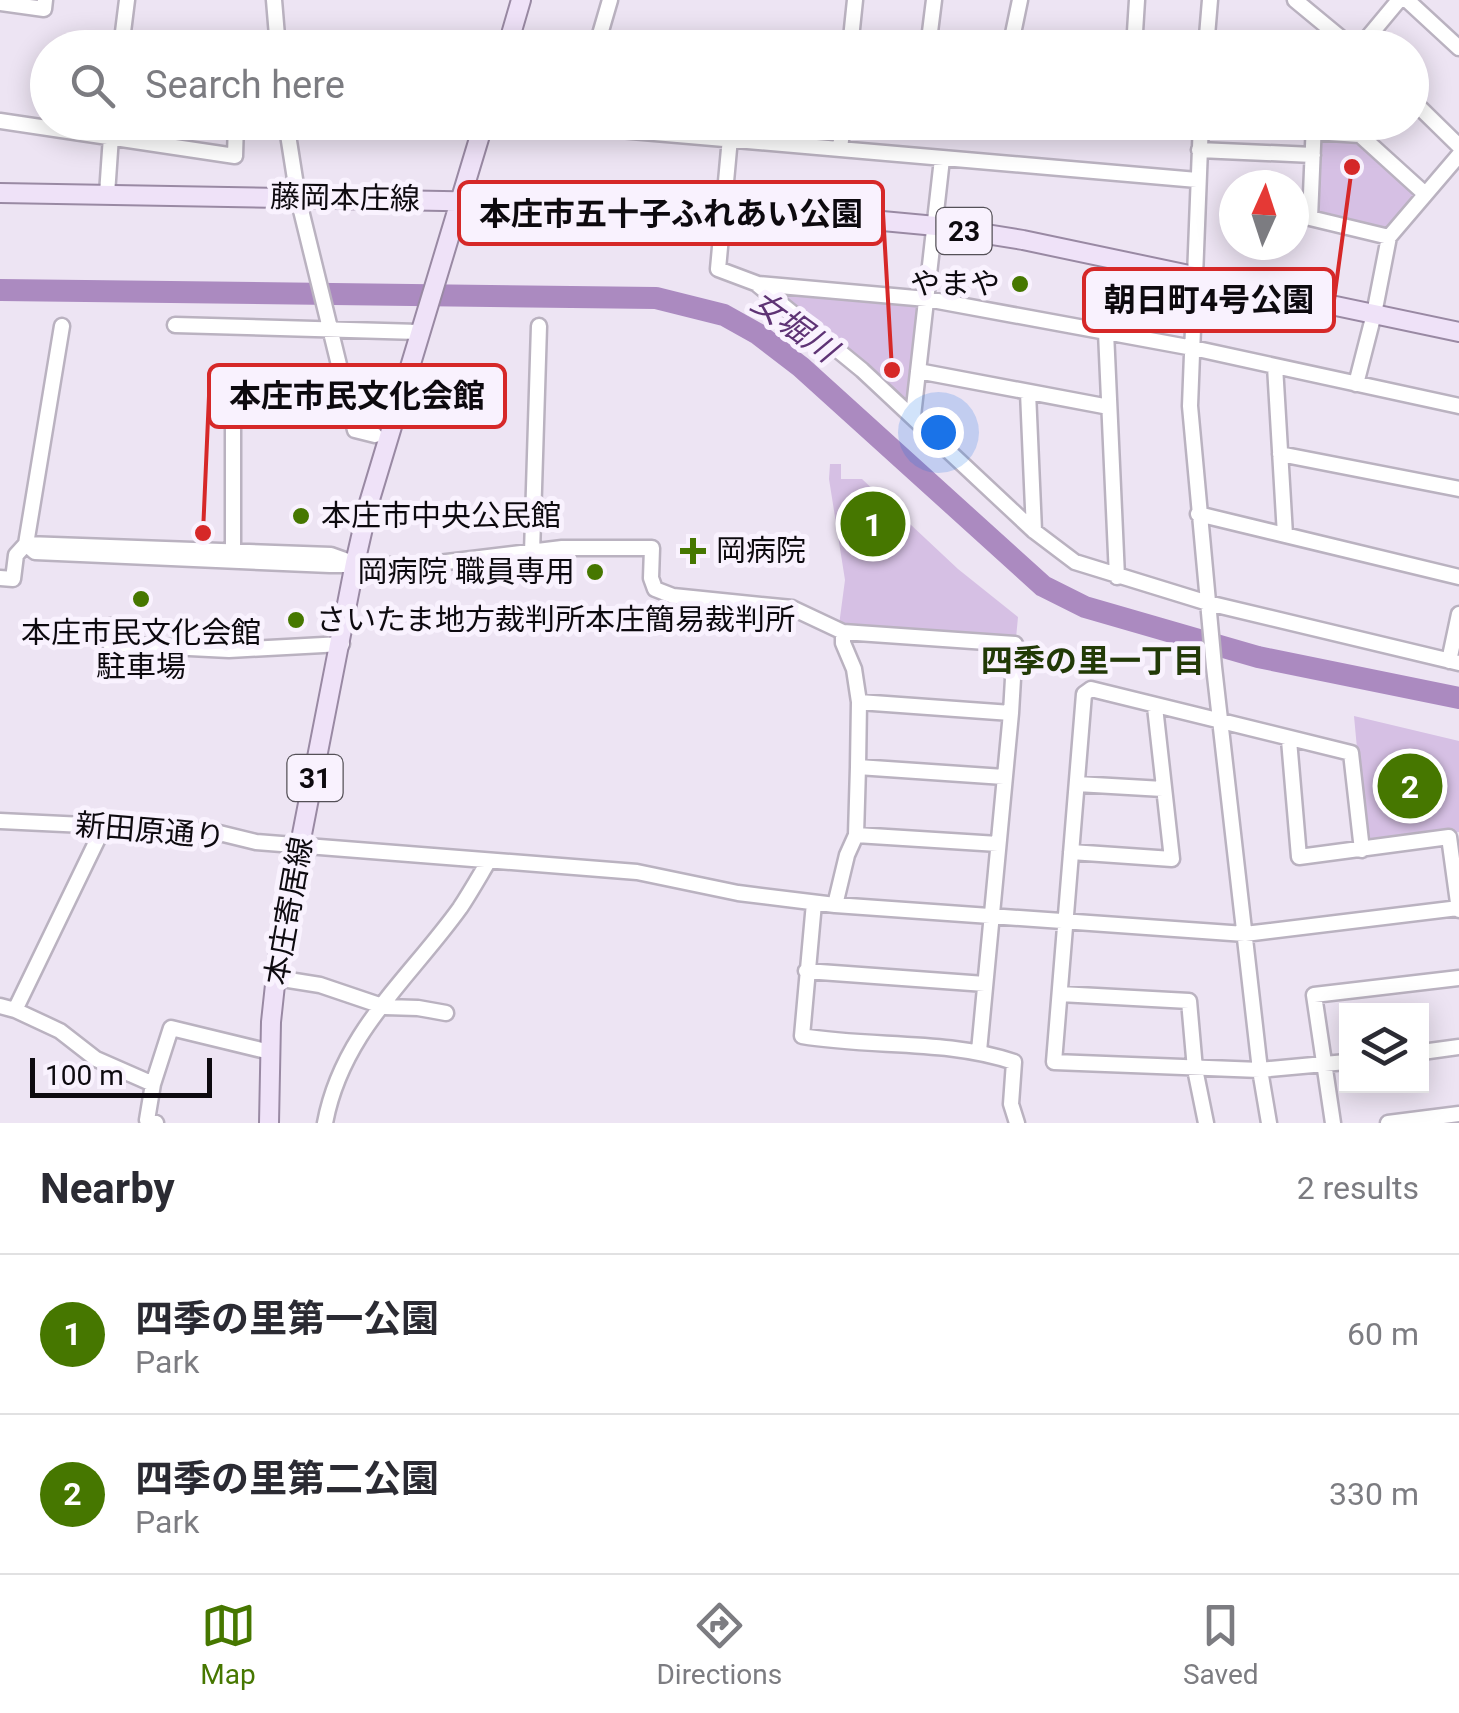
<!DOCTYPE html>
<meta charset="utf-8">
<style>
body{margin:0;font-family:Roboto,"Noto Sans JP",sans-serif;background:#f7f7f7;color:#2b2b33}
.controls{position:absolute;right:30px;bottom:30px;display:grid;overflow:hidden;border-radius:0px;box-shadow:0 5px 25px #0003}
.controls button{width:90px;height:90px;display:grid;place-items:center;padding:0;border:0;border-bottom:2px solid #e1e1e2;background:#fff;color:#2b2b33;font:50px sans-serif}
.compass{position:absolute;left:1219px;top:170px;width:90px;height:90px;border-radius:50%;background:#fff;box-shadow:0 5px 25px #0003;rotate:3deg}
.scale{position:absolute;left:30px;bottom:25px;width:182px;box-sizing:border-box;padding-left:10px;border:5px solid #0d0a0f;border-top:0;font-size:28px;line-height:35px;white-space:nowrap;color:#0d0a0f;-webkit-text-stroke:8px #f9f2fe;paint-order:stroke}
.you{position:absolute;left:938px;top:432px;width:35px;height:35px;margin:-25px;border:8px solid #fff;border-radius:50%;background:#1a73e8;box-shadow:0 0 0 15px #1a73e833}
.badge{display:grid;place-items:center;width:65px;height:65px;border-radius:50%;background:#467700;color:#fff;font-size:32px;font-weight:700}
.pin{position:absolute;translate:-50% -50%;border:5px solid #fff;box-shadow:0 2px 10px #0006}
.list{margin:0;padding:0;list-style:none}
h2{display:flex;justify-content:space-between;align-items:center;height:130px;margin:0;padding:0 40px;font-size:42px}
h2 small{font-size:32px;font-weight:400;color:#7c7c81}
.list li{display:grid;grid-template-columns:65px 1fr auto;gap:30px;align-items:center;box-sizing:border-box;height:160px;padding:0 40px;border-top:2px solid #e1e1e2}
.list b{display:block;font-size:38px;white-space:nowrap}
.list p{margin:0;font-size:32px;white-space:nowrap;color:#7c7c81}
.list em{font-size:32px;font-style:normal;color:#7c7c81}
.icon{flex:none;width:55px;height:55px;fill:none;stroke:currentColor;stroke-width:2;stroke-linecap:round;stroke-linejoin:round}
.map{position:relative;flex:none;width:1459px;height:1123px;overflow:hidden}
.search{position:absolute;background:#fff;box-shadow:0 5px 25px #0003;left:30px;right:30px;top:30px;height:110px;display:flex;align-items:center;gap:25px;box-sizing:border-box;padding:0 35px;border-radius:55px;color:#7c7c81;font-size:38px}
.sheet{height:450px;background:#fff}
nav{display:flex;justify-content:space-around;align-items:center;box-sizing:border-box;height:140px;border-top:2px solid #e1e1e2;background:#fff;font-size:28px;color:#7c7c81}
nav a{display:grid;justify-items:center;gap:5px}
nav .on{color:#467700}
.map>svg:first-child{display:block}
.green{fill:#d6c0e4}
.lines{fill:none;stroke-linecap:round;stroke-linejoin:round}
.river{stroke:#ab8ac0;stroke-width:22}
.minor-casing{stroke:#bab2c0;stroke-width:19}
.major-casing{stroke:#9989a3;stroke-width:22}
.minor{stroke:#fff;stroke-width:14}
.major{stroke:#efe2f8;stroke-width:18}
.poi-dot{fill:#467700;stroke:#f9f2fe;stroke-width:4}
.labels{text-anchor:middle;stroke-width:10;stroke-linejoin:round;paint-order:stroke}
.shield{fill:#f9f2fe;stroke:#545057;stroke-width:2.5}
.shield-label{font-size:28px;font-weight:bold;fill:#0d0a0f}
.street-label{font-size:30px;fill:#0d0a0f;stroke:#f9f2fe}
.poi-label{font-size:30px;fill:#0d0a0f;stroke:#f9f2fe;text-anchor:start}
.water-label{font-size:32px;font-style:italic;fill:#5e3375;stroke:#f9f2fe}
.neighbourhood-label{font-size:32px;font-weight:bold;fill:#223a07;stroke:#f9f2fe}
.leader{fill:none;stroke:#d62828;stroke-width:4}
.callout-dot{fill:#d62828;stroke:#f9f2fe;stroke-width:4}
.callout{fill:#f9f2fe;stroke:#d62828;stroke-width:4}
.callout-label{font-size:32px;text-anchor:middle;font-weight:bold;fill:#0d0a0f}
</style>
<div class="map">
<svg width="1459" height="1123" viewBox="0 0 1459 1123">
<rect width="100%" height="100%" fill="#ede4f3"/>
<path class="green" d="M 1324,140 L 1357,140 L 1414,191 L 1414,197 L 1388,229 L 1378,229 L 1315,212 L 1318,143 Z
M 786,291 L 914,302 L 918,306 L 911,396 L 905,402 L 842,344 L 784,298 Z
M 830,464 L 841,464 L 841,479 L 862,479 L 958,569 L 1018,617 L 1016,638 L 839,625 L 845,580 L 829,479 Z
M 1354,716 L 1459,741 L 1459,832 L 1373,843 L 1365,835 Z"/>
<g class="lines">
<path class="river" d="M 0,290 L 656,298 L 724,315 L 758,334 L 801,367 L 1043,586 L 1085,607 L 1258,657 L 1459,698"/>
<g class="minor-casing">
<path id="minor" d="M 274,0 L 278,48
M 1295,0 L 1353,48
M 1407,0 L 1459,48
M 0,3 L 44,9 L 45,0
M 121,48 L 127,0
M 596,48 L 610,0
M 850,48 L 855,0
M 928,48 L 934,0
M 1010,48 L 1020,0
M 1134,48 L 1137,0
M 1206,48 L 1210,0
M 1359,48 L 1399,0
M 1412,100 L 1459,146
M 0,121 L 235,156 L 236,122
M 286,122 L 298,198 L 355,430 L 375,435
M 585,122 L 585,127 L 1197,180
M 1201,122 L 1190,406 L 1214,667 L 1260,1070 L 1269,1123
M 1314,122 L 1310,218 L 1389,237
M 1314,132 L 1360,135 L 1424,193
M 730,138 L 718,269 L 758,284 L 927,299 L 1193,348 L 1459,406
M 840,149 L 843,122
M 1199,150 L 1313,155
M 107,194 L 112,122
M 758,285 L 862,370 L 1034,531 L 1075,562 L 1208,603 L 1459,663
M 175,325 L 419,332
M 1106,332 L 1117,577
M 1275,366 L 1285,535
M 918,371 L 1109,407
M 1356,384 L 1374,314 L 1389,237 L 1459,155
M 1028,392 L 1034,531
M 913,416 L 942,159
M 233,425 L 233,560
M 1280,454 L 1459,489
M 1198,514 L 1459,577
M 26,544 L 35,552 L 330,565 L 422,565 L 562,548 L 652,548 L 651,578 L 655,589 L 673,596 L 792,608 L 843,632 L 1015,644 L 1011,713 L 979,1051
M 26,544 L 331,555 L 345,560
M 532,553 L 539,326
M 0,578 L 13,579 L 16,555 L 26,544 L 62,326
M 111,626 L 110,644 L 229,650 L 342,644
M 1449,661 L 1459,614
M 859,702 L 1011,713
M 1289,740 L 1299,857 L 1449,837 L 1459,910
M 858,767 L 1004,777
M 1077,784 L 1163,789
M 0,821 L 211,831 L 256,842 L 637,872 L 738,893 L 835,905 L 1245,934 L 1459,908
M 856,835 L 998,844
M 1071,852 L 1172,859 L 1155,707
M 814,903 L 802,1036 C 872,1048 946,1039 1014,1062 L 1011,1104 L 1017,1123
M 835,905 L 847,855 L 856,835 L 858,767 L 859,702 L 854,669 L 843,643 L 843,632
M 806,971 L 985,984
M 276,978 L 320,985 L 385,1007 L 418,1008 L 446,1013
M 1060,994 L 1189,1001 L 1195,1069 L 1206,1123
M 0,1006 L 15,1010 L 104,826
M 15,1010 L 60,1031 L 96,1059 L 153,1084 L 171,1028 L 270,1052
M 1422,1052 L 1459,1047
M 1346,1062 L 1260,1070 L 1054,1062 L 1084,694 L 1091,689 L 1351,753 L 1362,850
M 153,1084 L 147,1120 L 156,1123
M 325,1123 C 342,1032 409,979 460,908 C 470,893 479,877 488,862
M 1333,1123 L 1314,995 L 1459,978
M 1388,1123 L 1459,1114"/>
</g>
<g class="major-casing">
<path id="major" d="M 507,48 L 521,0
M 0,193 L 722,206 L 936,226 L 1023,240 L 1459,332
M 269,1123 L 271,1022 L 278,957 L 355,563 L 368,506 L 484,122"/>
</g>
<use href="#minor" class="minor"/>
<use href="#major" class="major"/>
</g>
<g class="poi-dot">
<circle cx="1020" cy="284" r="10"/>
<circle cx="301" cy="516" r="10"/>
<path d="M688 536h10v10h10v10h-10v10h-10v-10h-10v-10h10z"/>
<circle cx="595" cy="572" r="10"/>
<circle cx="141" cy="599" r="10"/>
<circle cx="296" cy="620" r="10"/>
</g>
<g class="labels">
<g class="shield">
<rect x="936.5" y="208" width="55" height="46" rx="8"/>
<rect x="287.5" y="755" width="55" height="46" rx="8"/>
</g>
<g class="shield-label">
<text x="964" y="241">23</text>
<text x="315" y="788">31</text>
</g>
<g class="street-label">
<text transform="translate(345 198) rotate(1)" y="10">藤岡本庄線</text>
<text transform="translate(150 831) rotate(5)" y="10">新田原通り</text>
<text transform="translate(289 911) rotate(-80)" y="10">本庄寄居線</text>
</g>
<g class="poi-label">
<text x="1000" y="294" text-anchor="end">やまや</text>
<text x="321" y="526">本庄市中央公民館</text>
<text x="716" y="561">岡病院</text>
<text x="575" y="582" text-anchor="end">岡病院 職員専用</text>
<text x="316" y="630">さいたま地方裁判所本庄簡易裁判所</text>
<text x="141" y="643" text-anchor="middle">本庄市民文化会館<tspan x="141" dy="34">駐車場</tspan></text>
</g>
<g class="water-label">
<text transform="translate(794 326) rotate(36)" y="11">女堀川</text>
</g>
<g class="neighbourhood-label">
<text x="1093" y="672">四季の里一丁目</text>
</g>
</g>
<path class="leader" d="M892 370L883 213M1352 167L1334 300M203 533L209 396"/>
<g class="callout-dot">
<circle cx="892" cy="370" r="10"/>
<circle cx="1352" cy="167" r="10"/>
<circle cx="203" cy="533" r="10"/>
</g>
<g class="callout">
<rect x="459" y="182" width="424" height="62" rx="10"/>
<rect x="1084" y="269" width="250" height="62" rx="10"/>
<rect x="209" y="365" width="296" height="62" rx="10"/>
</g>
<g class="callout-label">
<text x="671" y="225">本庄市五十子ふれあい公園</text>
<text x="1209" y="311">朝日町4号公園</text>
<text x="357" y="407">本庄市民文化会館</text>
</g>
</svg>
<div class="controls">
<button><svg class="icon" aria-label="layers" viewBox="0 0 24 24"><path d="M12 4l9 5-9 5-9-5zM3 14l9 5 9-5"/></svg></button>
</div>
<svg class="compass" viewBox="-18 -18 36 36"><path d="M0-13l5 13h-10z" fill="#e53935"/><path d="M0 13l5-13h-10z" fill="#7c7c81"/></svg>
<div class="scale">100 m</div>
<div class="you"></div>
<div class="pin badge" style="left:873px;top:524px">1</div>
<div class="pin badge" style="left:1410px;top:786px">2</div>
<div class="search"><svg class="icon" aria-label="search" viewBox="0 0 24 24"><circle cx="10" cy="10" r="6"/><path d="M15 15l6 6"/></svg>Search here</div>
</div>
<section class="sheet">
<h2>Nearby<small>2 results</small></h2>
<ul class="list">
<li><span class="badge">1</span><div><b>四季の里第一公園</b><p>Park</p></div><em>60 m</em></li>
<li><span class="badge">2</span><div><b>四季の里第二公園</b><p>Park</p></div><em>330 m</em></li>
</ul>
</section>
<nav>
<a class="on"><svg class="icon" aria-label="map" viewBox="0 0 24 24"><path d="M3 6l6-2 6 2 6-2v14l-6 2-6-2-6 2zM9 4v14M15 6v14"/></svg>Map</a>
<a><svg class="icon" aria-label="directions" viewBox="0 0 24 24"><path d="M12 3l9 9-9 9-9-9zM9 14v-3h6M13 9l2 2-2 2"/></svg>Directions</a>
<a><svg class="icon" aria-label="saved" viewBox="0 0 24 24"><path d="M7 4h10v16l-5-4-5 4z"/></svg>Saved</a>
</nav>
